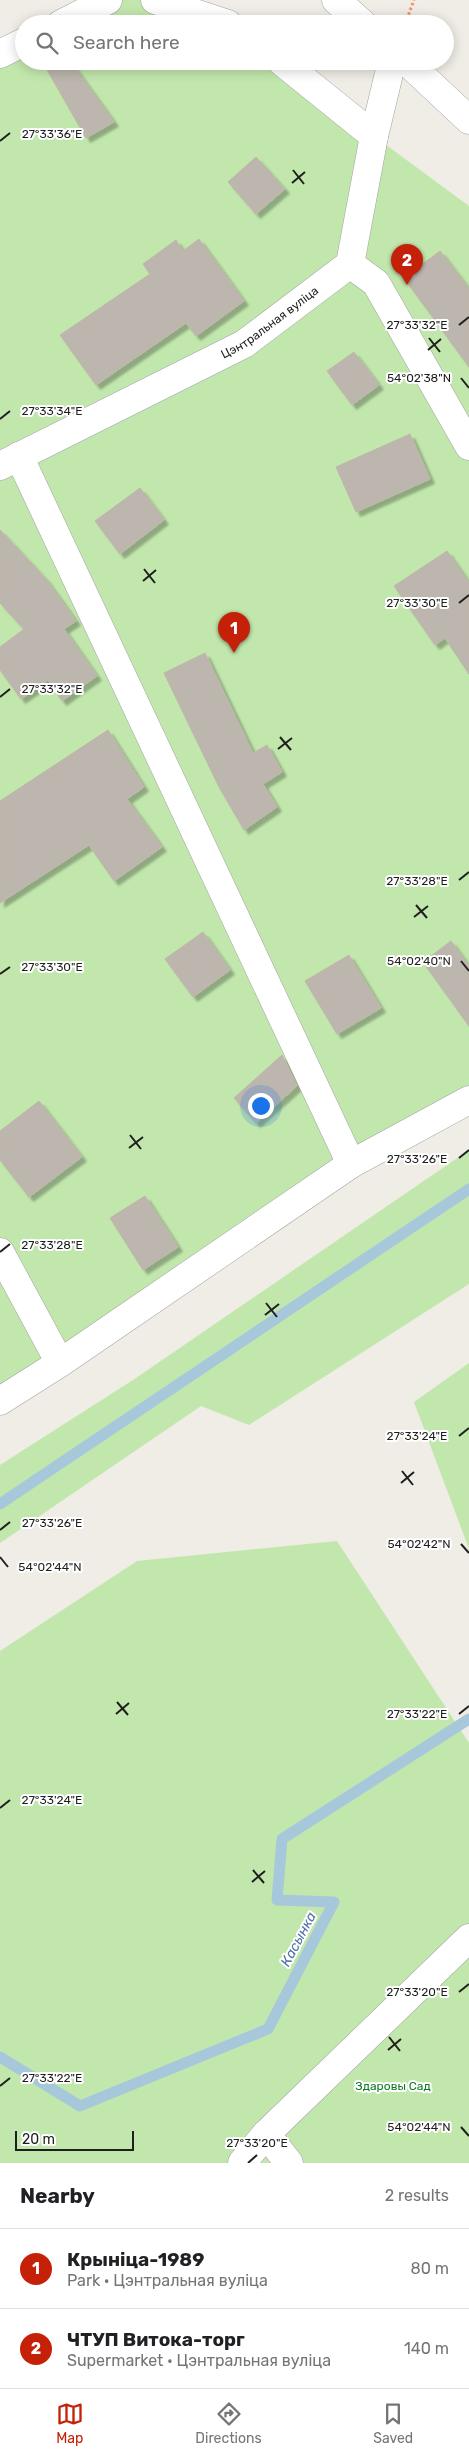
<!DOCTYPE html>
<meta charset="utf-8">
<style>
body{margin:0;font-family:Rubik,sans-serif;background:#f6f6f6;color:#202124}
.scale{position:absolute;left:15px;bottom:12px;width:119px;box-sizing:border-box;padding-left:5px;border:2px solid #1f1f1f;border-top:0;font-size:14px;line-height:18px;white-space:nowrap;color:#1f1f1f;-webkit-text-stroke:4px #fff;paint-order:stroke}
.you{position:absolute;left:260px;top:1105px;width:18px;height:18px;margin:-12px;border:4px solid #fff;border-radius:50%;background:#1a73e8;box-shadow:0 0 0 8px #1a73e833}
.badge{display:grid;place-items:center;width:32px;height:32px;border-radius:50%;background:#c52108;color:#fff;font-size:16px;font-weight:700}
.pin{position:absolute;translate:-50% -41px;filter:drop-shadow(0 1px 2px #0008)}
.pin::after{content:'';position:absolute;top:26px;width:18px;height:15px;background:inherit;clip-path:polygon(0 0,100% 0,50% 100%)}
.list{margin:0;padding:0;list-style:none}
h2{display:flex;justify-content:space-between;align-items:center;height:65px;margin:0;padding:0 20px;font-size:21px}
h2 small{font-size:16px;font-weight:400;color:#757577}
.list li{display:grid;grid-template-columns:32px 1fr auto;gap:15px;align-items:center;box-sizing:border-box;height:80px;padding:0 20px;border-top:1px solid #e0e0e0}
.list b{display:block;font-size:19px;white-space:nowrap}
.list p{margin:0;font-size:16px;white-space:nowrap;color:#757577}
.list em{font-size:16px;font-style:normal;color:#757577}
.icon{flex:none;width:28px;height:28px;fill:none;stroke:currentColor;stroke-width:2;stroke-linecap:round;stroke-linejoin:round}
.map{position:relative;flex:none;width:469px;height:2163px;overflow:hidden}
.search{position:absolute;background:#fff;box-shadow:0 2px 12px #0003;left:15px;right:15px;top:15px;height:55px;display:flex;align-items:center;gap:12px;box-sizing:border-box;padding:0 18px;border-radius:28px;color:#757577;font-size:19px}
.sheet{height:225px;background:#fff}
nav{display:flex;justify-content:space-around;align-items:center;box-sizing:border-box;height:70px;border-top:1px solid #e0e0e0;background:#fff;font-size:14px;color:#757577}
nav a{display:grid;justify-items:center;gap:2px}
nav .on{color:#c52108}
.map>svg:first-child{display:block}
.grass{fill:#c2e7ad}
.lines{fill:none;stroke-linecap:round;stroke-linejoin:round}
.stream{stroke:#a7c8db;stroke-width:11}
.building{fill:#bcb6af;stroke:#c0b6a8;filter:url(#shadow)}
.minor-casing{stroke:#a3a3a3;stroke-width:29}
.path{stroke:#f49071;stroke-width:3;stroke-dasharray:2.5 2.5;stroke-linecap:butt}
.minor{stroke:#fff;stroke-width:28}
.ticks{fill:none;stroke:#1f1f1f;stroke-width:2}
.labels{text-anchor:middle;stroke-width:4;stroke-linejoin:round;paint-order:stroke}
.street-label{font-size:12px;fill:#1f1f1f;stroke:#fff}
.park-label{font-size:12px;fill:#107927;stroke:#fff}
.water-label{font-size:14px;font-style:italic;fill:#4f70ab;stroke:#fff}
.ticks-label{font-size:12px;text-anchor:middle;fill:#1f1f1f;stroke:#fff;stroke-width:4;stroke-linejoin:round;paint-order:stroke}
</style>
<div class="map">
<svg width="469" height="2163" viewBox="0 0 469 2163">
<defs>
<filter id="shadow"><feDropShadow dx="4.5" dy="4.5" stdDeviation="1" flood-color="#0004"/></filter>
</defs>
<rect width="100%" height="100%" fill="#efede5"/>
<path class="grass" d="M 108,0 L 155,0 L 228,24 L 61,24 Z
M 24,42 L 24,61 L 281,61 L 374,136 L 469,206 L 469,1100 L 0,1401 L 0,54 Z
M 469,1150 L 469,1284 L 249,1425 L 201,1406 L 0,1543 L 0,1465 L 133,1380 Z
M 469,1363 L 469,1549 L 414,1402 Z
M 337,1541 L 469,1743 L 469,2163 L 0,2163 L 0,1651 L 137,1561 Z"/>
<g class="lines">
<path class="stream" d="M 0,1504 L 469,1189
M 0,2057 L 80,2106 L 268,2029 L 334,1902 L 277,1900 L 282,1839 L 469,1719"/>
</g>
<path class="building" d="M 42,61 L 70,61 L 114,122 L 86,138 Z
M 256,157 L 285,189 L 256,214 L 228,182 Z
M 199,239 L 244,301 L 196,336 L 186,323 L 96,385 L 60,335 L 150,274 L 143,264 L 176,240 L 183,251 Z
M 440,251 L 469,289 L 469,367 L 404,278 Z
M 354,352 L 379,385 L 352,405 L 327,371 Z
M 410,434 L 430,479 L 356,512 L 336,467 Z
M 140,488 L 164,520 L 120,554 L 95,521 Z
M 0,530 L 45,578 L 76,621 L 64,629 L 97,676 L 62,701 L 48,680 L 21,699 L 0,670 L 0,647 L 24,629 L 0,603 Z
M 447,551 L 469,583 L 469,674 L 445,638 L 435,645 L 394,586 Z
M 205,653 L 253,753 L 267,745 L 282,772 L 263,784 L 277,807 L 244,830 L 219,787 L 164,673 Z
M 108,730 L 144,787 L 127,799 L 162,847 L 114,881 L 89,845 L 0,903 L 0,801 Z
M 203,932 L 230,970 L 193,997 L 165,959 Z
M 451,941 L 469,966 L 469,1026 L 423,962 Z
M 349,955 L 381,1008 L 337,1034 L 305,981 Z
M 282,1055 L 297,1086 L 256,1123 L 234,1098 Z
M 39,1101 L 82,1157 L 29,1197 L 0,1160 L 0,1131 Z
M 145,1196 L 178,1247 L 143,1270 L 110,1218 Z"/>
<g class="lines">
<g class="minor-casing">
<g id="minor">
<path d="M 155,0 L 228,24"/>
<path d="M 336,0 L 363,24"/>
<path d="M 61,24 L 108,0"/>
<path d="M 0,54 L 24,42"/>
<path d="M 281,61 L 374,136"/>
<path d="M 406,61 L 469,120"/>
<path d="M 350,264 L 376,283 L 469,446"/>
<path d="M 19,456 L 351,1164"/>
<path id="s1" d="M 0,466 L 244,344 L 350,264 L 374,136 L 392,61"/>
<path d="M 0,1252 L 60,1363"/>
<path d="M 0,1401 L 60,1363 L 351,1164 L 469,1100"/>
<path d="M 266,2134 L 289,2163"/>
<path d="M 242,2163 L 266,2134 L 469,1938"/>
</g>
</g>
<path class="path" d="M 405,24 L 414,0"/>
<use href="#minor" class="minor"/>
</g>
<path class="ticks" d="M 0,141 L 10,133M 293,170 L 304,184M 292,183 L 305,172M 459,325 L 469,317M 429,338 L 440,352M 428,350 L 441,339M 461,378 L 469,388M 0,419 L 10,411M 144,569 L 155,583M 143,581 L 156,570M 459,603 L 469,595M 0,697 L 10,689M 280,737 L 291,750M 278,749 L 292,738M 459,880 L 469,872M 416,905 L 427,918M 414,917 L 428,906M 461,961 L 469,971M 0,974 L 10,967M 130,1135 L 141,1149M 129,1148 L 143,1137M 459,1158 L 469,1150M 0,1252 L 10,1244M 266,1303 L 277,1317M 265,1315 L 279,1304M 459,1436 L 469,1428M 402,1471 L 413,1485M 401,1483 L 414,1472M 0,1530 L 10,1522M 461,1544 L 469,1553M 0,1557 L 8,1567M 117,1702 L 128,1715M 116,1714 L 129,1703M 459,1714 L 469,1706M 0,1808 L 10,1800M 253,1870 L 264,1883M 252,1882 L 265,1871M 459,1992 L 469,1984M 389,2037 L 400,2051M 388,2050 L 401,2039M 0,2086 L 10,2078M 461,2127 L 469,2136M 248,2163 L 257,2155"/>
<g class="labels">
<g class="street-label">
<text dy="4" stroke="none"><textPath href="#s1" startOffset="306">Цэнтральная вуліца</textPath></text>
</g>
<g class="park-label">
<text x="393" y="2090">Здаровы Сад</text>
</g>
<g class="water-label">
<text transform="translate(298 1939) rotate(-62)" y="5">Касынка</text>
</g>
</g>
<g class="ticks-label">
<text x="52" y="138">27°33'36"E</text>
<text x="417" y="329">27°33'32"E</text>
<text x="419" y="382">54°02'38"N</text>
<text x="52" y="415">27°33'34"E</text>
<text x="417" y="607">27°33'30"E</text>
<text x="52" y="693">27°33'32"E</text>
<text x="417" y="885">27°33'28"E</text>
<text x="419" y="965">54°02'40"N</text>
<text x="52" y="971">27°33'30"E</text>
<text x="417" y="1163">27°33'26"E</text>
<text x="52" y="1249">27°33'28"E</text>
<text x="417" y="1440">27°33'24"E</text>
<text x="52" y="1527">27°33'26"E</text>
<text x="419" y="1548">54°02'42"N</text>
<text x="50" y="1571">54°02'44"N</text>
<text x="417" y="1718">27°33'22"E</text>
<text x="52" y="1804">27°33'24"E</text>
<text x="417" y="1996">27°33'20"E</text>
<text x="52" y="2082">27°33'22"E</text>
<text x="419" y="2131">54°02'44"N</text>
<text x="257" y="2147">27°33'20"E</text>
</g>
</svg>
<div class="scale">20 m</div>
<div class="you"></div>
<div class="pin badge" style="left:234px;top:653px">1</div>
<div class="pin badge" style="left:407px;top:285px">2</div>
<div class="search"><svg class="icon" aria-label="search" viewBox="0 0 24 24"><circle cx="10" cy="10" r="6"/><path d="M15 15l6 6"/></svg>Search here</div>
</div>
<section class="sheet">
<h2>Nearby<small>2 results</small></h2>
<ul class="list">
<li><span class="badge">1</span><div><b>Крыніца-1989</b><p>Park · Цэнтральная вуліца</p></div><em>80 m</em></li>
<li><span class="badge">2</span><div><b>ЧТУП Витока-торг</b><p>Supermarket · Цэнтральная вуліца</p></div><em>140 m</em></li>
</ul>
</section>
<nav>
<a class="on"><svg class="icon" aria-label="map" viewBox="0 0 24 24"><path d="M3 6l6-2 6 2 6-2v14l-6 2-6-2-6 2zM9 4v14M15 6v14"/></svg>Map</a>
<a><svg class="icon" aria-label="directions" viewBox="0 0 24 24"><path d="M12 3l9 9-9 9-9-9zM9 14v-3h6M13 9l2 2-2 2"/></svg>Directions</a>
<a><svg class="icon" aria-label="saved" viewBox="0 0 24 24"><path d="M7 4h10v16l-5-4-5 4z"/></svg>Saved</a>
</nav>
